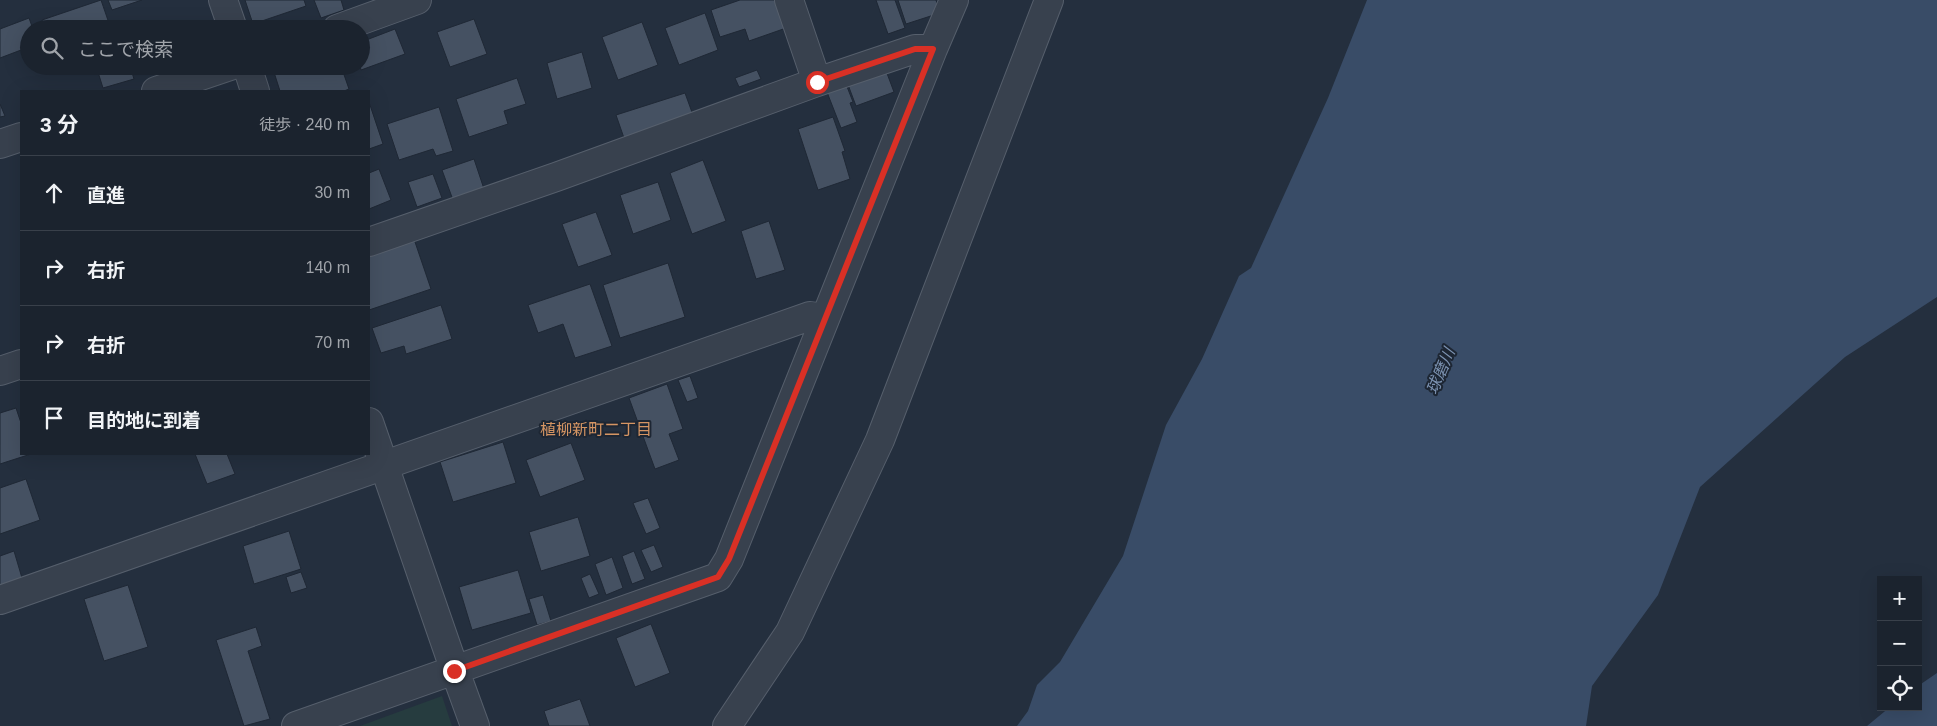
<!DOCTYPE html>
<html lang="ja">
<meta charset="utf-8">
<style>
body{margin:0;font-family:Arial,"Noto Sans JP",sans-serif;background:#282f3a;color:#f1f3f6}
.controls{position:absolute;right:15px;bottom:15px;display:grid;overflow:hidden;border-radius:0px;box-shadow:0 5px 20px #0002}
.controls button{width:45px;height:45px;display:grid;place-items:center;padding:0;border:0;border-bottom:1px solid #39404a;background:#1b232e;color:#f1f3f6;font:25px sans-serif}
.stop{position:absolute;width:15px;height:15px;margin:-11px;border:4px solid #d93025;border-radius:50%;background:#fff}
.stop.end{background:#d93025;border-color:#fff;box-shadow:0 1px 5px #0008}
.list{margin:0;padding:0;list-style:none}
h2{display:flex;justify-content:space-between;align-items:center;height:65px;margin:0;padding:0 20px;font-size:21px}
h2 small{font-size:16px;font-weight:400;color:#a0a4aa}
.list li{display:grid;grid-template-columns:32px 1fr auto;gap:15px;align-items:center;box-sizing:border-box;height:75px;padding:0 20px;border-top:1px solid #39404a}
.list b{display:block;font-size:19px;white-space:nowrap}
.list em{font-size:16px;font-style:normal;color:#a0a4aa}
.icon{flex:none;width:28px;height:28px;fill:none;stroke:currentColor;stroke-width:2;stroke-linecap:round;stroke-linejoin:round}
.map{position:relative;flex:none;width:1937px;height:726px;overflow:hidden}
.search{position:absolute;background:#1b232e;box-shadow:0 5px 20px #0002;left:20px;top:20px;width:350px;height:55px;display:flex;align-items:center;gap:12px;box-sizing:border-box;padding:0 18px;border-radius:28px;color:#a0a4aa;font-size:19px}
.panel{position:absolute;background:#1b232e;box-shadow:0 5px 20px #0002;left:20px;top:90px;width:350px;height:365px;border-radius:0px}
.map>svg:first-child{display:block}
.green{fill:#263c3f}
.water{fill:#394c67}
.building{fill:#455162;stroke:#1f2835}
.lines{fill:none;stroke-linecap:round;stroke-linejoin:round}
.minor-casing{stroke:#565f6c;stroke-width:30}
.minor{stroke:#38414e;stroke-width:28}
.route{stroke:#d93025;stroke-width:6}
.labels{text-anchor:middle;stroke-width:4;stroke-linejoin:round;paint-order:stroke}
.water-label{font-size:16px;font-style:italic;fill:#7c92b1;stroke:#1d2633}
.neighbourhood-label{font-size:16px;fill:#d59563;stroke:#1d2633}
</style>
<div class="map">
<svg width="1937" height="726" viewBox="0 0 1937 726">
<rect width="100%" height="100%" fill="#242f3e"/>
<path class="green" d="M 442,696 L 452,726 L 360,726 Z"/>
<path class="water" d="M 1367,0 L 1937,0 L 1937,297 L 1845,357 L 1700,487 L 1658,595 L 1592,686 L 1586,726 L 1017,726 L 1028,711 L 1037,685 L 1060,662 L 1123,556 L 1166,425 L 1202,359 L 1239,276 L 1251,268 L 1328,98 Z
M 1937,673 L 1937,726 L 1867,726 L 1890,707 L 1918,707 L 1918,686 Z"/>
<path class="building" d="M 101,0 L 111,29 L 45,29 L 42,20 Z
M 108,0 L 142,0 L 112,10 Z
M 245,0 L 304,0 L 306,6 L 253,24 Z
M 314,0 L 341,0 L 344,10 L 321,18 Z
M 740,0 L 780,0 L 789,27 L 749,41 L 745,29 L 720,37 L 711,10 Z
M 876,0 L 895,0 L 905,28 L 888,34 Z
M 898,0 L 936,0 L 940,13 L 906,24 Z
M 705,13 L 718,50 L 679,65 L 665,28 Z
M 29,18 L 33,29 L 29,29 L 29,47 L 0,58 L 0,29 Z
M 474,19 L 487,54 L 450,67 L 437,32 Z
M 642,22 L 658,65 L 618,80 L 602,37 Z
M 395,29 L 405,54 L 361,70 L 360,66 L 361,66 L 361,42 Z
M 582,52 L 592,88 L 557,99 L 547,63 Z
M 58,66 L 75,66 L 60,72 Z
M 105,66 L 130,66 L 134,79 L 103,88 L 97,69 Z
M 272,66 L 341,66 L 349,89 L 344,91 L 280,91 Z
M 885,68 L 894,92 L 856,106 L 847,82 Z
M 757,70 L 761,79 L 739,87 L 735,78 Z
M 517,78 L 526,104 L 504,111 L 508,124 L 469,137 L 456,99 Z
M 844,79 L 853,102 L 850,103 L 857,122 L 841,128 L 825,87 Z
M 685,93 L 693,115 L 624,138 L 616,115 Z
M 369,102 L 383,144 L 369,149 Z
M 0,104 L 5,116 L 0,117 Z
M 439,107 L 453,151 L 436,156 L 433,149 L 399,160 L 387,124 Z
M 833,117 L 845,151 L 842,152 L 850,179 L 818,190 L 798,129 Z
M 474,159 L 484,189 L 453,200 L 442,170 Z
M 703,160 L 726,221 L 692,234 L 670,173 Z
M 379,169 L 391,200 L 369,209 L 369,173 Z
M 433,174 L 442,198 L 417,207 L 408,182 Z
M 658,182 L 671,220 L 633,234 L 620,195 Z
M 596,212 L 612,255 L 578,267 L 562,224 Z
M 769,221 L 785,270 L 756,279 L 741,231 Z
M 414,239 L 431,289 L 369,310 L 369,254 Z
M 668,263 L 685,317 L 620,338 L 603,285 Z
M 590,284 L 612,346 L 575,358 L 563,324 L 538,333 L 528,305 Z
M 441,305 L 452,339 L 406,354 L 404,346 L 381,353 L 372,328 Z
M 690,376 L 698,398 L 687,402 L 678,380 Z
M 667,384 L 683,429 L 669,434 L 679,460 L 655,469 L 629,398 Z
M 16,408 L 21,423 L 21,454 L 31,454 L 0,464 L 0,413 Z
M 503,442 L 516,483 L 453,502 L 440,462 Z
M 571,443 L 585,480 L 540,497 L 526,460 Z
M 195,454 L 227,454 L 235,474 L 207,484 Z
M 26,479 L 40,520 L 0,534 L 0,488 Z
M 648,498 L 660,528 L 646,534 L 633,503 Z
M 578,517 L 590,556 L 541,571 L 529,532 Z
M 289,531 L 301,569 L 254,584 L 243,546 Z
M 654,545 L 663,567 L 651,572 L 641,550 Z
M 14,551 L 22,578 L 0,585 L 0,556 Z
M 634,551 L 645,579 L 632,584 L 622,556 Z
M 612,557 L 623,588 L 606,595 L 595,564 Z
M 518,570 L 531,613 L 472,630 L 459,587 Z
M 301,572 L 307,588 L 291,593 L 286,577 Z
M 590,574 L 599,594 L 589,598 L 581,578 Z
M 128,585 L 148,647 L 104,661 L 84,599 Z
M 543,595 L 551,621 L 537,625 L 529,599 Z
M 651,624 L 670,673 L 635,687 L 616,638 Z
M 256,627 L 262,646 L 248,651 L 270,719 L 244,726 L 216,640 Z
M 580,699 L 590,726 L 549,726 L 544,711 Z"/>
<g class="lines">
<g class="minor-casing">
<path id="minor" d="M 223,0 L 233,29
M 789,0 L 817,82
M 337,29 L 417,0
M 247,66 L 255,91
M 156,91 L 230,66
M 0,144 L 21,137
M 369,242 L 556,177 L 817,82 L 915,49 L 933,49
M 0,371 L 21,364
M 369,422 L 455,671 L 475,726
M 0,600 L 810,316 L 825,318
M 296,726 L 718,577 L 729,559 L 933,49 L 954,0
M 727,726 L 790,632 L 880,440 L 1049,0"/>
</g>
<use href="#minor" class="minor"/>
</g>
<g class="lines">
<path class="route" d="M 454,671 L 718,577 L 729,559 L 933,49 L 915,49 L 817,82"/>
</g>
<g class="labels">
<g class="water-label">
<text transform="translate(1440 371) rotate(-67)" y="6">球磨川</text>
</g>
<g class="neighbourhood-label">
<text x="596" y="435">植柳新町二丁目</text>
</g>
</g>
</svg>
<div class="controls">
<button>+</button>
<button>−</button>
<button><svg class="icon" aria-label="locate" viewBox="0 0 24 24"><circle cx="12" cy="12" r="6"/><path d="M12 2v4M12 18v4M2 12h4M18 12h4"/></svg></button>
</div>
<div class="stop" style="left:817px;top:82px"></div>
<div class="stop end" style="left:454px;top:671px"></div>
<div class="search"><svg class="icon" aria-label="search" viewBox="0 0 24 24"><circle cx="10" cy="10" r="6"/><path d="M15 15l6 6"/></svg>ここで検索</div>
<section class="panel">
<h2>3 分<small>徒歩 · 240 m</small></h2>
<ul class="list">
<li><svg class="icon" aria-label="ahead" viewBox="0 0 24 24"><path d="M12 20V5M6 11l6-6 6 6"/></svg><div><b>直進</b></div><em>30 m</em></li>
<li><svg class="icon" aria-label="right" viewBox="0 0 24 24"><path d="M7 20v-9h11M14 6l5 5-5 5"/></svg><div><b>右折</b></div><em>140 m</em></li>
<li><svg class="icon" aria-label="right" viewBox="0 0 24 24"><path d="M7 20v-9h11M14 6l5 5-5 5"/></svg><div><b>右折</b></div><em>70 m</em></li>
<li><svg class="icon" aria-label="arrive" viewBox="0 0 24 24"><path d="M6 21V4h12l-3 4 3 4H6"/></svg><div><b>目的地に到着</b></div></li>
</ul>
</section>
</div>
